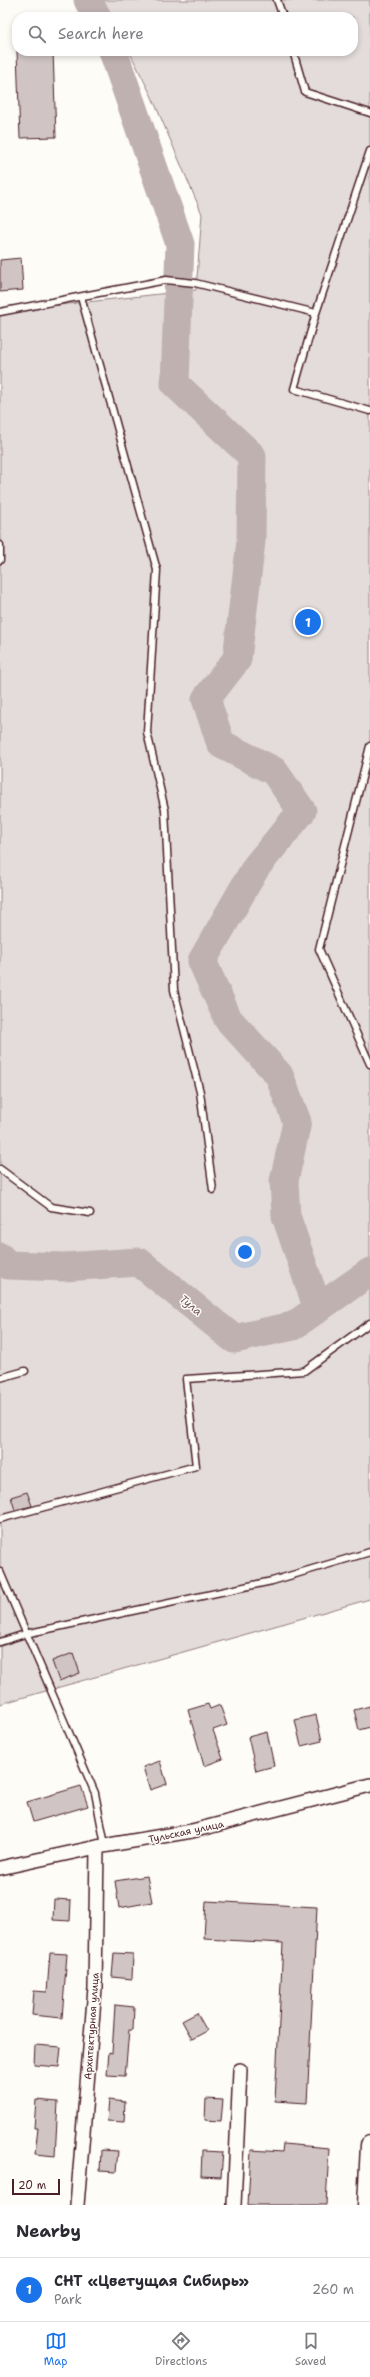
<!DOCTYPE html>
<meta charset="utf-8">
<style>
body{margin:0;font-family:"Shantell Sans",sans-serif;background:#f2f2f3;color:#2b2b33}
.scale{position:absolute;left:12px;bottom:10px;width:48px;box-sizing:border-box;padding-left:4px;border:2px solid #4a1f2b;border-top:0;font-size:11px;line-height:14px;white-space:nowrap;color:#4a1f2b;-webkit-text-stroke:3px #fdfcf7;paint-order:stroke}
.you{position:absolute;left:245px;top:1252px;width:14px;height:14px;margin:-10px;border:3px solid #fff;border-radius:50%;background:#1a73e8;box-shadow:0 0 0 6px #1a73e833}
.badge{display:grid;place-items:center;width:26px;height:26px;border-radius:50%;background:#1a73e8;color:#fff;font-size:13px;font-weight:700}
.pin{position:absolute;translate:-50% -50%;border:2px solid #fff;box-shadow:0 1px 4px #0006}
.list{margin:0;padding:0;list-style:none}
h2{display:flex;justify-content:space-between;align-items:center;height:52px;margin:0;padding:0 16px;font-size:17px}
h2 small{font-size:13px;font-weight:400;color:#7c7c81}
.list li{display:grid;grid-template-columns:26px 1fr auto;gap:12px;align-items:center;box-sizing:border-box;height:64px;padding:0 16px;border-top:1px solid #e1e1e2}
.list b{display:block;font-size:15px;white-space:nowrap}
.list p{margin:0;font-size:13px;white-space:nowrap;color:#7c7c81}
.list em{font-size:13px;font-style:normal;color:#7c7c81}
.icon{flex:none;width:22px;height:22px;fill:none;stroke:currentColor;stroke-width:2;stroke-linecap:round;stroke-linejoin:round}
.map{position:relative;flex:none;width:370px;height:2205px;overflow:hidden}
.search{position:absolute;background:#fff;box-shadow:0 2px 6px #0003;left:12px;right:12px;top:12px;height:44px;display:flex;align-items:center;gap:10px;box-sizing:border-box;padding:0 14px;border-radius:16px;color:#7c7c81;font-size:15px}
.sheet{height:116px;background:#fff}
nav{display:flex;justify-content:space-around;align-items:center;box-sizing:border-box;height:56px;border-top:1px solid #e1e1e2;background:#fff;font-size:11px;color:#7c7c81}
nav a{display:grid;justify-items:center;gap:2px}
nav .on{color:#1a73e8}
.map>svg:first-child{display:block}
.green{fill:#e3dcda;stroke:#967e82}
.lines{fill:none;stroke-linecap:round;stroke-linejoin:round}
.river{stroke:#c0b1b1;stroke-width:29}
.building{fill:#d0c5c4;stroke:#4a1f2b}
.lane-casing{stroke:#4a1f2b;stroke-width:9}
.street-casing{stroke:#4a1f2b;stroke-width:16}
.secondary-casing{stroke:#4a1f2b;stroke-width:21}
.lane{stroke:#fdfcf7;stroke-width:6}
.street{stroke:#fdfcf7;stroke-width:13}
.secondary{stroke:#fdfcf7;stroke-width:18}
.labels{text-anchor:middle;stroke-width:3;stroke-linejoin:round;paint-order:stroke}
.street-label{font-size:10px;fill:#4a1f2b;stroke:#fdfcf7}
.water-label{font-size:11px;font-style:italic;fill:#73525a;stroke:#fdfcf7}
</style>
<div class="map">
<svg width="370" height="2205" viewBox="0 0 370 2205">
<rect width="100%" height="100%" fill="#fdfcf7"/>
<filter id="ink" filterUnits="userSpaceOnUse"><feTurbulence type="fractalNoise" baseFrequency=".025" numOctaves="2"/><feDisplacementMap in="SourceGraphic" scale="8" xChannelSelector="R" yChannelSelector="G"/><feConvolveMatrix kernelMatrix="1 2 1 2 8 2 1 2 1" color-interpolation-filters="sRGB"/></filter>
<g filter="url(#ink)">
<path class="green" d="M 102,0 L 370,0 L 370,1599 L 0,1704 L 0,316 L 32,308 L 196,290 L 202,214 L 152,97 L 129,51 L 353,51 L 353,17 L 111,17 Z"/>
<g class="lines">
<path class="river" d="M 88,0 L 97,17
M 113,51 L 180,244 L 175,384 L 252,456 L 251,541 L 237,659 L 206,699 L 221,744 L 274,771 L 302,811 L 256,867 L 202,961 L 228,1019 L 279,1075 L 297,1122 L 284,1181 L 286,1216 L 318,1309
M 0,1257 L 8,1265 L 64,1267 L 139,1262 L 234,1339 L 293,1326 L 370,1272"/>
</g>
<path class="building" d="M 17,51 L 53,51 L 56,137 L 20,138 Z
M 21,258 L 23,290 L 0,292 L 0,260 Z
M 27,1492 L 32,1506 L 15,1510 L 11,1497 Z
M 73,1653 L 80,1673 L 59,1681 L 52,1661 Z
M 208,1704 L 210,1709 L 220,1705 L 227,1725 L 213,1730 L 223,1759 L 204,1766 L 188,1710 Z
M 370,1706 L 370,1727 L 359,1730 L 354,1710 Z
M 316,1715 L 322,1741 L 301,1746 L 295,1720 Z
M 267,1732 L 274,1766 L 256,1771 L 248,1737 Z
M 160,1761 L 167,1784 L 150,1790 L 143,1767 Z
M 81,1786 L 88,1806 L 33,1822 L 27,1802 Z
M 147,1876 L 152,1902 L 119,1908 L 115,1881 Z
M 54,1899 L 71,1900 L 70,1921 L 53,1920 Z
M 206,1901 L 317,1907 L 307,2103 L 275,2101 L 283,1943 L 204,1939 Z
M 50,1953 L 67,1954 L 62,2018 L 32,2015 L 34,1991 L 47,1992 Z
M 114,1953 L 133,1954 L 132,1979 L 112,1977 Z
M 115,2005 L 134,2007 L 133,2030 L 129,2030 L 125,2076 L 107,2075 L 109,2052 L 112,2053 Z
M 197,2013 L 207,2031 L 192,2039 L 182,2021 Z
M 35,2045 L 61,2047 L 59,2067 L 34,2065 Z
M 206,2099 L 223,2100 L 221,2121 L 205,2120 Z
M 36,2100 L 58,2102 L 55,2156 L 35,2154 L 38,2128 L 34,2128 Z
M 109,2100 L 125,2102 L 124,2122 L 107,2121 Z
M 283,2144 L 329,2148 L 326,2205 L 248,2205 L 251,2150 L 282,2152 Z
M 101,2150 L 118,2151 L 116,2172 L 100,2171 Z
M 202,2151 L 223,2152 L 221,2177 L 201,2176 Z"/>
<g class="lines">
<g class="lane-casing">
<path id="lane" d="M 277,0 L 283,17
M 293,51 L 305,92 L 370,113
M 370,151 L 316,313 L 294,389 L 370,411
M 81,297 L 157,570 L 147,732 L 165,810 L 174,990 L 200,1092 L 213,1190
M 0,312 L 166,280 L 195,283 L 316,313
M 0,545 L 0,560
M 370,746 L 319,949 L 370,1064
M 0,1169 L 51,1207 L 90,1213
M 0,1378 L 25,1371
M 0,1519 L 196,1466 L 186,1379 L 304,1371 L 370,1323
M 0,1572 L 95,1793 L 105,1845
M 0,1642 L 25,1634 L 272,1581 L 370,1552"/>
</g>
<g class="street-casing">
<path id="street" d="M 0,1868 L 97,1847 L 192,1831 L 370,1785
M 77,2205 L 95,1988 L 97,1847
M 234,2205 L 240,2070"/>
</g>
<g class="secondary-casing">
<path id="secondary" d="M 367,2205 L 370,2145"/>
</g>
<use href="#lane" class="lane"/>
<use href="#street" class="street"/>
<use href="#secondary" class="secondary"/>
</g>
</g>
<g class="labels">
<g class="street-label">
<text transform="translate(186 1831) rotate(-12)" y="4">Тульская улица</text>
<text transform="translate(91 2026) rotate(-86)" y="4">Архитектурная улица</text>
</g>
<g class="water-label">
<text transform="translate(191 1305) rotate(39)" y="4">Тула</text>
</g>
</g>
</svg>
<div class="scale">20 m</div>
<div class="you"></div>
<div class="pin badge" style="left:308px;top:622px">1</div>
<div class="search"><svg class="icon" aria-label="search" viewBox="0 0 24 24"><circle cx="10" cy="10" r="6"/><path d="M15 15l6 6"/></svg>Search here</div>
</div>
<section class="sheet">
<h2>Nearby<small></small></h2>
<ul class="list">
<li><span class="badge">1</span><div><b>СНТ «Цветущая Сибирь»</b><p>Park</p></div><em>260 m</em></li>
</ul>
</section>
<nav>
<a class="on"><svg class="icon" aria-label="map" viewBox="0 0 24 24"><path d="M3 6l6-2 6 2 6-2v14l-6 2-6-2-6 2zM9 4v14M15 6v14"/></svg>Map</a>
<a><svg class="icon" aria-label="directions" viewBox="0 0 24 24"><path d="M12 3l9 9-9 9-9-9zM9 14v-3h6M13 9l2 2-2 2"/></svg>Directions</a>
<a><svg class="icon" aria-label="saved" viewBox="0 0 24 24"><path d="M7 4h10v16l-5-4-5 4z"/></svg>Saved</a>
</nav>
